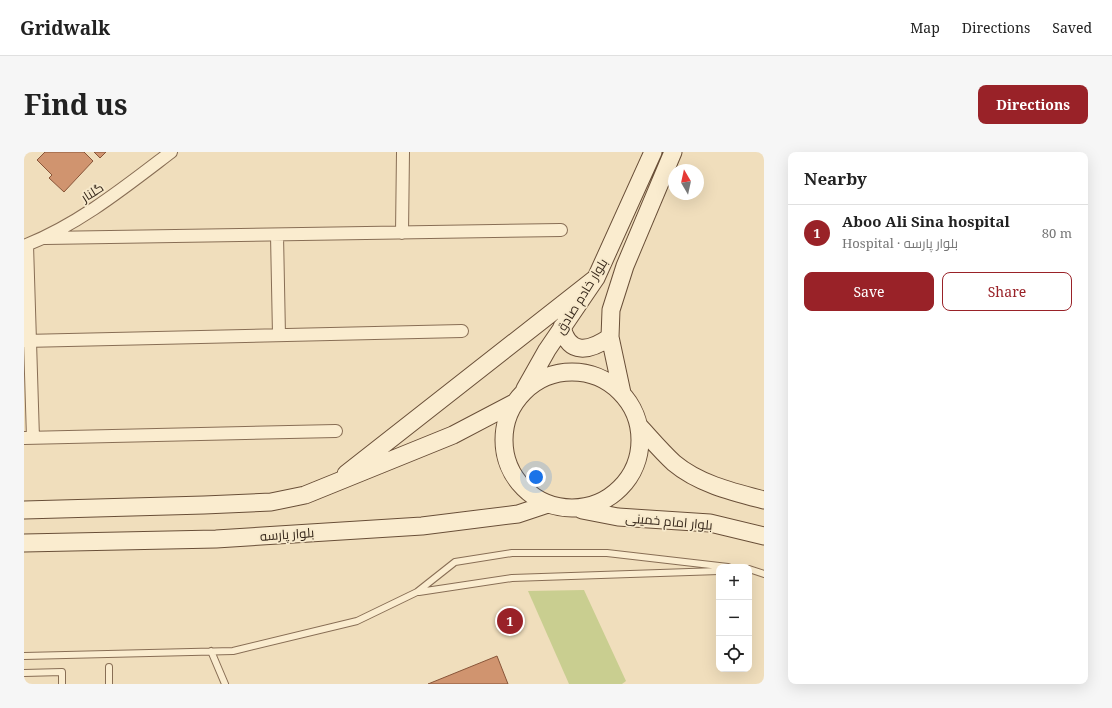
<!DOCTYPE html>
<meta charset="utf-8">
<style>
body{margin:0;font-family:"Noto Serif",Cairo,serif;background:#f6f6f6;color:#222}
.controls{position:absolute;right:12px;bottom:12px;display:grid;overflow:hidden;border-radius:8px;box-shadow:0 4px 16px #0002}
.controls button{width:36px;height:36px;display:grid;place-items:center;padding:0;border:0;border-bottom:1px solid #e0e0e0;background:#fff;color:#222;font:20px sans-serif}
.compass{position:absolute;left:644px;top:12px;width:36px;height:36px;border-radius:50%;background:#fff;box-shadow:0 4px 16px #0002;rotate:351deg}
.you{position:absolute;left:512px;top:325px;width:14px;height:14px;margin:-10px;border:3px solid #fff;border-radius:50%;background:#1a73e8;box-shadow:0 0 0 6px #1a73e833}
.badge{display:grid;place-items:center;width:26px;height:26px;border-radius:50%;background:#992228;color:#fff;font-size:13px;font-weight:700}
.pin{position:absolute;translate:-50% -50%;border:2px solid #fff;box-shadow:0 1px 4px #0006}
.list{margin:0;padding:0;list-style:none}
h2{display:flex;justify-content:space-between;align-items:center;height:52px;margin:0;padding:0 16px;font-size:17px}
h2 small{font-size:13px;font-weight:400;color:#767676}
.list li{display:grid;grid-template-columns:26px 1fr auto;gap:12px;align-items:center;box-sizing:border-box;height:56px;padding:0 16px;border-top:1px solid #e0e0e0}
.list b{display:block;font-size:15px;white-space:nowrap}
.list p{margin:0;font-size:13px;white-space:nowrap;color:#767676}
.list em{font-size:13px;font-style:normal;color:#767676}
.actions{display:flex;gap:8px;padding:12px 16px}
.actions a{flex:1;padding:9px 0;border:1px solid #992228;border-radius:8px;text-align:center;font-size:14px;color:#992228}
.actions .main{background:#992228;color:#fff}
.icon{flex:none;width:22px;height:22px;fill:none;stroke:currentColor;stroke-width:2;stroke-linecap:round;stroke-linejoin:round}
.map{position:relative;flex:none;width:740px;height:532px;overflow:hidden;border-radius:8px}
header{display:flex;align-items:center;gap:24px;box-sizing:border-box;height:56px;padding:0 20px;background:#fff;border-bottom:1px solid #e0e0e0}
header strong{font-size:19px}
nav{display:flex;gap:22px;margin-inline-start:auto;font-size:14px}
.intro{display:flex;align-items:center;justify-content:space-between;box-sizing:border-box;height:96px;padding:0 24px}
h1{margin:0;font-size:28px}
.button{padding:10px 18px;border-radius:8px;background:#992228;color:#fff;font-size:14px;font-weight:700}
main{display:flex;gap:24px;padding:0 24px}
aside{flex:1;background:#fff;border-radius:8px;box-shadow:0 4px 16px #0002}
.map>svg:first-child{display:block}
.green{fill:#c9ce90}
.building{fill:#d0946f;stroke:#885539}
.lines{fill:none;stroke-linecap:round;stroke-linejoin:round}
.lane-casing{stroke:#886e55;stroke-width:8}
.street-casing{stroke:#886e55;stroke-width:14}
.secondary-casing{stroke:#694f38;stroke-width:19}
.lane{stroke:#faeccf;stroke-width:6}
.street{stroke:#faeccf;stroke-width:12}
.secondary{stroke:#faeccf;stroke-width:17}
.labels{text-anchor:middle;stroke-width:3.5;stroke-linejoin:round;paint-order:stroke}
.street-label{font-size:13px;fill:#36271a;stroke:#f7e9cb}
</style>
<header>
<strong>Gridwalk</strong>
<nav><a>Map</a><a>Directions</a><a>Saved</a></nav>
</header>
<div class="intro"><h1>Find us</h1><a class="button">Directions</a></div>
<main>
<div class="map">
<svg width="740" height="532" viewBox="0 0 740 532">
<rect width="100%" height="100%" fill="#f0debc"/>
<path class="green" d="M 560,438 L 602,529 L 598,532 L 545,532 L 504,439 Z"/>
<path class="building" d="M 21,0 L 60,0 L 69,9 L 40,40 L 25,26 L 28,23 L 13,8 Z
M 70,0 L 82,0 L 76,6 Z
M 473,504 L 484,532 L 404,532 Z"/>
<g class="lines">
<g class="lane-casing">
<path id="lane" d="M 725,417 L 740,422
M 395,440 L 488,426 L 695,419
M 187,499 L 201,532
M 0,504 L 209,499 L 333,469 L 393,440 L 431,410 L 488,401 L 583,401 L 704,415
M 85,515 L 85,532
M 0,521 L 38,520 L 38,532"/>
</g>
<g class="street-casing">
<path id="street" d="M 378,81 L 379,0
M 253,83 L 255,183
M 21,86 L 537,78
M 3,93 L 9,286
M 0,94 C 54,73 101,35 147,0
M 0,189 L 438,179
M 0,286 L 312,279"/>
</g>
<g class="secondary-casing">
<path id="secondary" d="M 538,175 C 545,204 566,199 586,185
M480 288a68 68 0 1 1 136 0a68 68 0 1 1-136 0Z
M 501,237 L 523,198 L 572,126 L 629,0
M 598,241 L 586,185 L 587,158 L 601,114 L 649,0
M 616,275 C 627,287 638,300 650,311 C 675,332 709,340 740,348
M 322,322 L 572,126
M 0,358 L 180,353 L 247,350 L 281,343 L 429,283 L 490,251
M 558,358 L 594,365 L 686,371 L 740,384
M 0,391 L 192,387 L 398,374 L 494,362 L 524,352"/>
</g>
<use href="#lane" class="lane"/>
<use href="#street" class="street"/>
<use href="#secondary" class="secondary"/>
</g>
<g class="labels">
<g class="street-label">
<text transform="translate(68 40) rotate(-32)" y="5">گلنار</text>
<text transform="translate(557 144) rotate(-58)" y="5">بلوار خادم صادق</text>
<text transform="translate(645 369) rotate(5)" y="5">بلوار امام خمینی</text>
<text transform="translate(263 382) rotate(-4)" y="5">بلوار پارسه</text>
</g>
</g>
</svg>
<div class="controls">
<button>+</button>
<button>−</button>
<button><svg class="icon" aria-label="locate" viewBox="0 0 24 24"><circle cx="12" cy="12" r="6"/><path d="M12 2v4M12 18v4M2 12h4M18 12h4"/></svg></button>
</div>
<svg class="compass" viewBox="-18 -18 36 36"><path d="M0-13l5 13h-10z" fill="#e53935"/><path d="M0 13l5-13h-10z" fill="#767676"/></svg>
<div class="you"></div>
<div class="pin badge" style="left:486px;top:469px">1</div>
</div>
<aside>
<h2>Nearby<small></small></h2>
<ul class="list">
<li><span class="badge">1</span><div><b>Aboo Ali Sina hospital</b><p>Hospital · بلوار پارسه</p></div><em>80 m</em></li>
</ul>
<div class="actions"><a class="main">Save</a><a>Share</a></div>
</aside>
</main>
